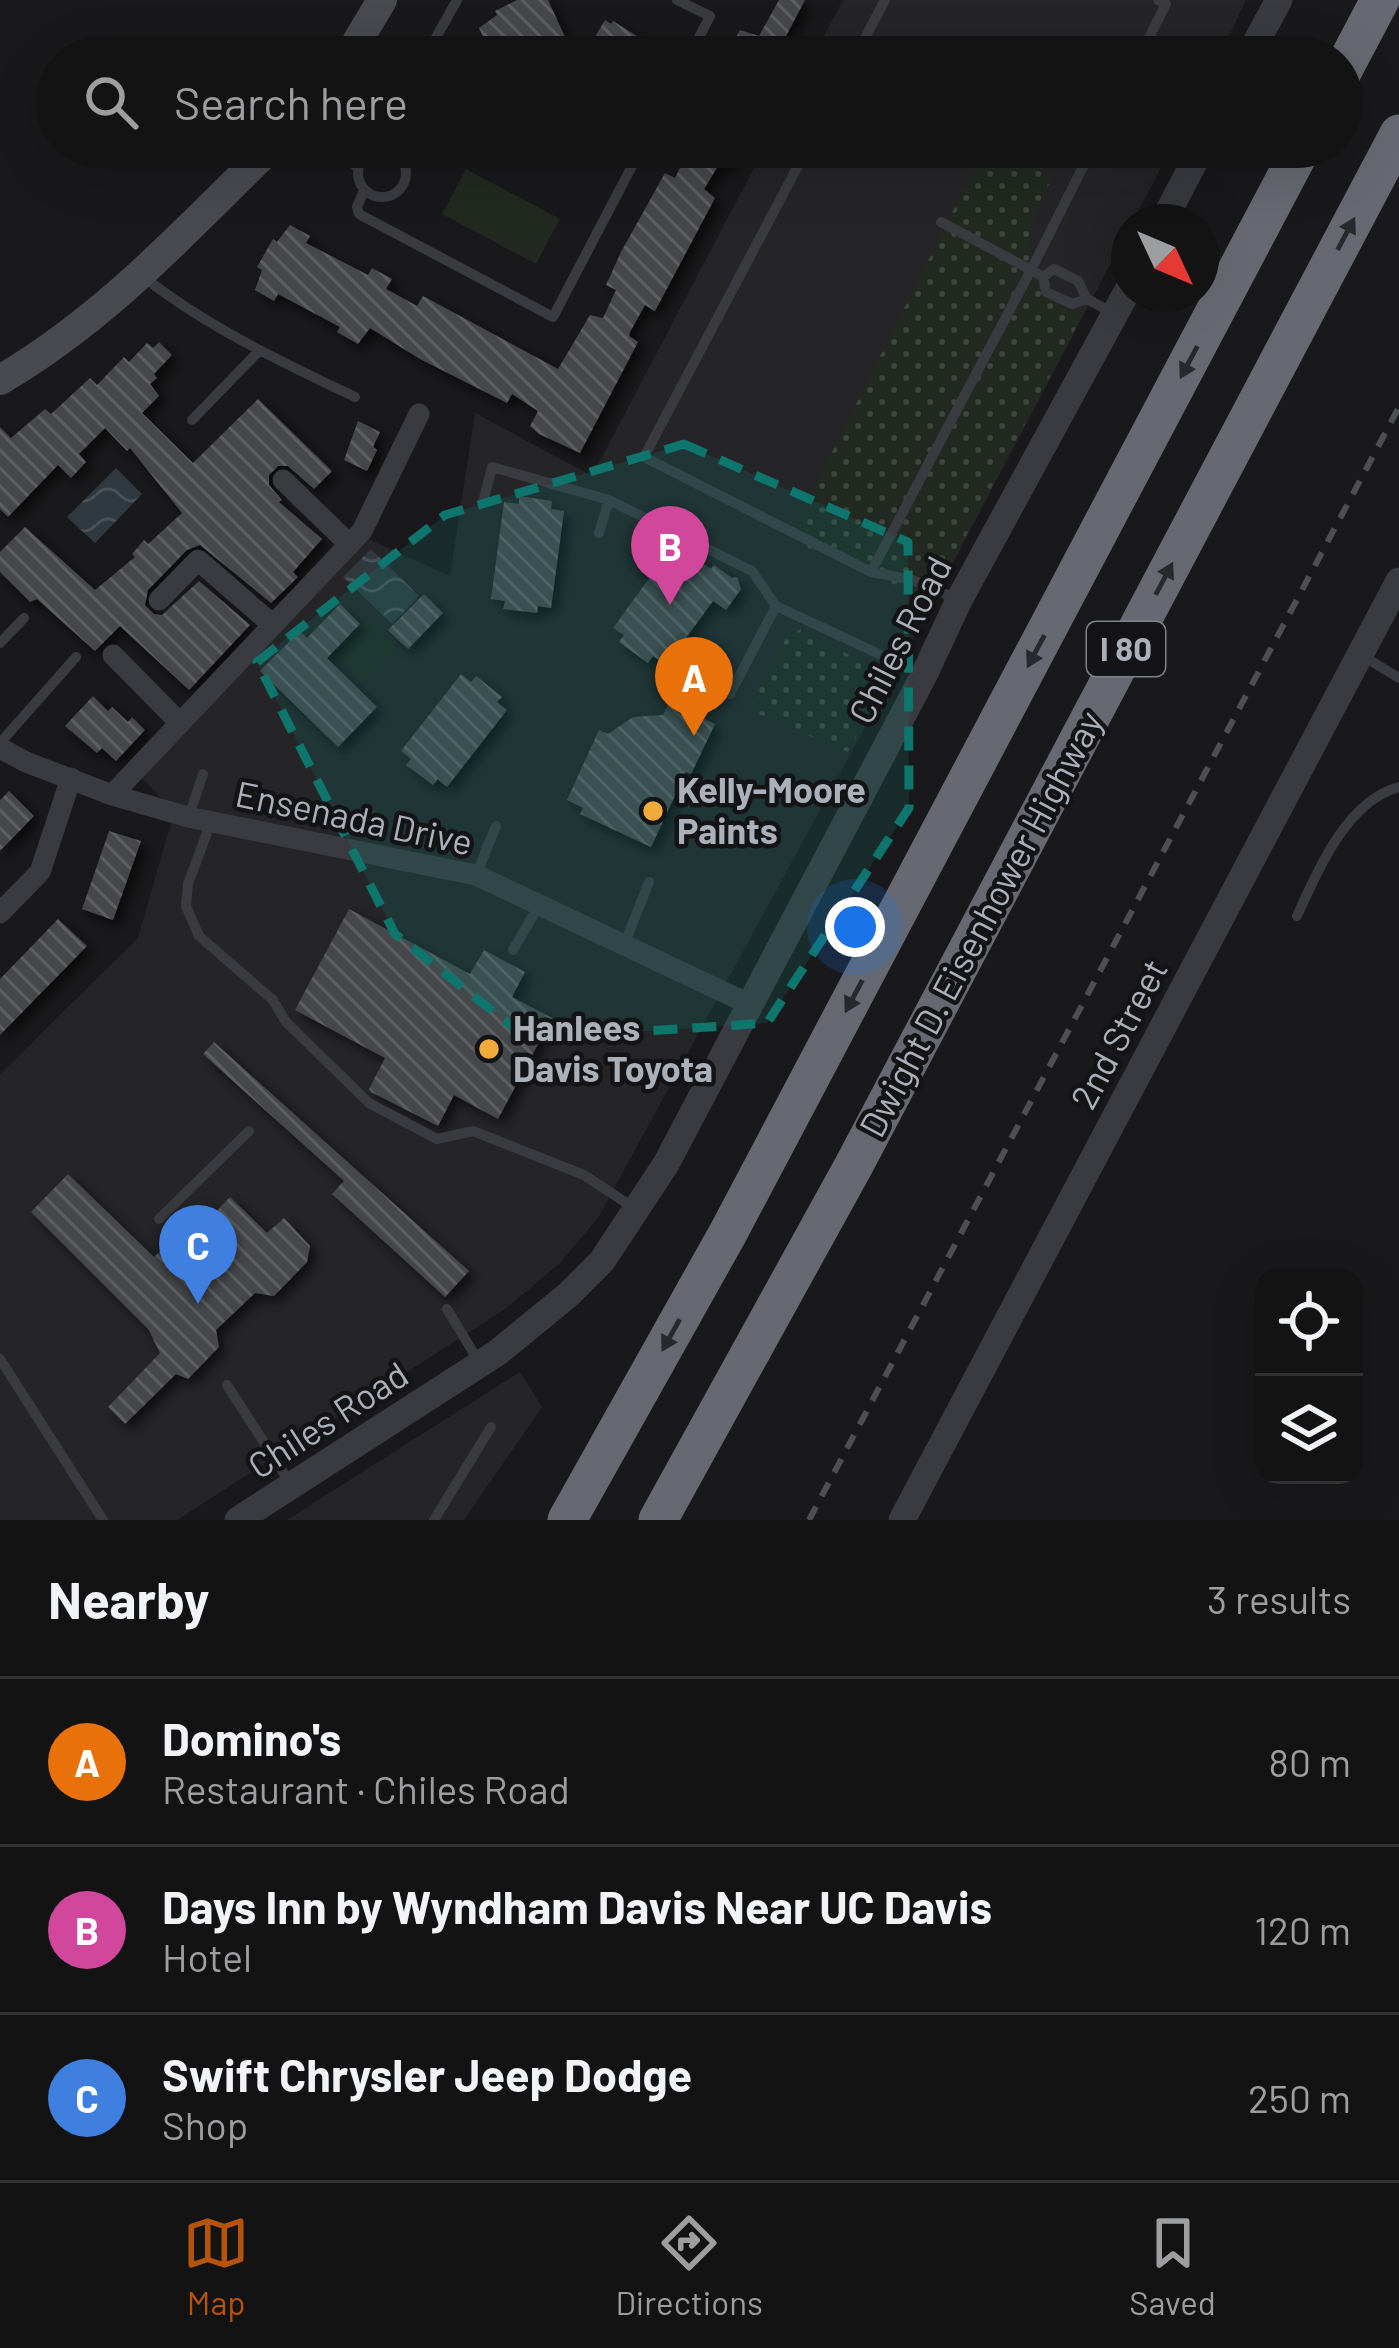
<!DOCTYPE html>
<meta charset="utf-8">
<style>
body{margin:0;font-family:Barlow,sans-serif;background:#202022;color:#f1f3f6}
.controls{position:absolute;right:36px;bottom:36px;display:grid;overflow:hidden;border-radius:24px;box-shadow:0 12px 48px #0002}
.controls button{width:108px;height:108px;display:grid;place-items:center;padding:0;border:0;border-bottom:3px solid #323234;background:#131314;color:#f1f3f6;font:60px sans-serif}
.compass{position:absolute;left:1111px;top:204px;width:108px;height:108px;border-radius:50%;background:#131314;box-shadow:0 12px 48px #0002;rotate:134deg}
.you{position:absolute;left:855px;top:927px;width:42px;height:42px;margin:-30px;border:9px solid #fff;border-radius:50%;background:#1a73e8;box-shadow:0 0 0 18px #1a73e833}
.badge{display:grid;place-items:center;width:78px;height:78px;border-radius:50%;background:#b45309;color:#fff;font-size:39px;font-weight:700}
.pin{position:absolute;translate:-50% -99px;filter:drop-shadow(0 3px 6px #0008)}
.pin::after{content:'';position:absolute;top:63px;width:42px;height:36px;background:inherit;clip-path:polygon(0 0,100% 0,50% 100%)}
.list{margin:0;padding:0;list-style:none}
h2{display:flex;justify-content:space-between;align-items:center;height:156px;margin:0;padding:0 48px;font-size:51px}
h2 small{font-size:39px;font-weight:400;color:#9d9ea0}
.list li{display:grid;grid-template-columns:78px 1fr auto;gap:36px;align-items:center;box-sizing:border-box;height:168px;padding:0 48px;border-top:3px solid #323234}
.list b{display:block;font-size:45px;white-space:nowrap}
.list p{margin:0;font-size:39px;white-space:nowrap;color:#9d9ea0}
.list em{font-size:39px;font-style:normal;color:#9d9ea0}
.icon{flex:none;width:66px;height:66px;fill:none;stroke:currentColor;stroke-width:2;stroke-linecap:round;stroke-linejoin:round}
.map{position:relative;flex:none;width:1399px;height:1520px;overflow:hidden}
.search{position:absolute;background:#131314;box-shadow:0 12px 48px #0002;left:36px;right:36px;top:36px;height:132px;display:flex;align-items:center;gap:30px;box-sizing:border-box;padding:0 42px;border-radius:66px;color:#9d9ea0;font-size:45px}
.sheet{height:660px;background:#131314}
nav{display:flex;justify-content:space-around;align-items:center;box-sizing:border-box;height:168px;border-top:3px solid #323234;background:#131314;font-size:33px;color:#9d9ea0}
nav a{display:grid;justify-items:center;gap:6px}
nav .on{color:#b45309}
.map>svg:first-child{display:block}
.built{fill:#252528}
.grass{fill:url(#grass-dots)}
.park{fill:#212921}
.water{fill:url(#water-waves)}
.building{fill:url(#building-back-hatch);filter:url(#shadow)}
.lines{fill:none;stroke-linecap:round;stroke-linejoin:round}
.service{stroke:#3a3b40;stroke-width:10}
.minor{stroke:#3a3b40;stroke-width:21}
.tertiary{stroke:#3a3b40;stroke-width:27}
.secondary{stroke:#484a50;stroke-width:30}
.motorway{stroke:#666971;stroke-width:39}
.rail{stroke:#4d4f55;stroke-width:6;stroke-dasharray:15 12;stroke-linecap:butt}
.oneway{fill:#28292d}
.marked{fill:#0f766e;fill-opacity:0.2;stroke:#0f766e;stroke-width:9;stroke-dasharray:24 15;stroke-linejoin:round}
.poi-dot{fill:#f2ab3a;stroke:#141416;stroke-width:4.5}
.labels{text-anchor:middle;stroke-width:9;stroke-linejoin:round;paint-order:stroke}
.shield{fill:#141416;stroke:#7e828a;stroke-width:3}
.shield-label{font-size:33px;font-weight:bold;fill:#abb1bb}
.street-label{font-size:36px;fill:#abb1bb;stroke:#141416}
.poi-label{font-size:36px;font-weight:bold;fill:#abb1bb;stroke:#141416;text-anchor:start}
</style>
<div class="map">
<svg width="1399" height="1520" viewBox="0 0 1399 1520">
<defs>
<pattern id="grass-dots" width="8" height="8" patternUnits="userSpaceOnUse" patternTransform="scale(3)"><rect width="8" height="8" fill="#212921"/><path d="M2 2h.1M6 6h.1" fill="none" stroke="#3f463f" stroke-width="1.8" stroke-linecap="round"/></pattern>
<pattern id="water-waves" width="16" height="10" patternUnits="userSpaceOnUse" patternTransform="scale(3)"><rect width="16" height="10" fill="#2f393f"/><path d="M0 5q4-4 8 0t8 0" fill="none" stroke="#4a5359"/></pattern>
<pattern id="building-back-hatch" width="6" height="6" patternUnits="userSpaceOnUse" patternTransform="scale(3)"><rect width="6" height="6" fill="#45474b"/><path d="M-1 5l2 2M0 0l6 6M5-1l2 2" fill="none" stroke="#5d5f63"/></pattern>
<filter id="shadow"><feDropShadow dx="6" dy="6" stdDeviation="6" flood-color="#0009"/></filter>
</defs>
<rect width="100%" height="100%" fill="#19191b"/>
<path class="built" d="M 843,0 L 1246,0 L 1219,57 L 813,57 Z
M 765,147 L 1172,147 L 912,641 L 598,1218 L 560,1263 L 505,1309 L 177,1520 L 0,1520 L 0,1074 L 138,938 L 174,812 L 142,778 L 368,539 L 450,576 L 475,413 L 592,476 Z
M 520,1372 L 542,1407 L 464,1520 L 287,1520 Z"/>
<path class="grass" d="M 985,147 L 999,147 L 1052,177 C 1015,262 1018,251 1082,316 L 932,600 L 788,540 Z
M 800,629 L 889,676 L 848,752 L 749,710 L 785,640 Z"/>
<path class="park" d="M 466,169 L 560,219 L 536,264 L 442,214 Z
M 370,620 L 398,648 L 365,682 L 337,654 Z"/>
<path class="water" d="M 116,468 L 142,494 L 95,543 L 67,517 Z
M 371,549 L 419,596 L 392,624 L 343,577 Z"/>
<path class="building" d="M 517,0 L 548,0 L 565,37 L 546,46 L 548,51 L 536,57 L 474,57 L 485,41 L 479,28 L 497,15 L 495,11 Z
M 779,0 L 805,0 L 775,57 L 725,57 L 740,30 L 759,36 Z
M 605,20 L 611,24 L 613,21 L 648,43 L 640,57 L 583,57 Z
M 690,147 L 742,147 L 730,168 L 720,163 L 704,189 L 715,198 L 655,311 L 645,305 L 630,332 L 629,336 L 638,342 L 580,453 L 539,434 L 530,426 L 538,411 L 512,394 L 507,403 L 420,359 L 370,328 L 358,344 L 337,332 L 340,327 L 278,294 L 274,301 L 255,290 L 262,270 L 257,267 L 273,239 L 277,242 L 290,225 L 310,236 L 306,243 L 341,261 L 368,275 L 372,268 L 392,279 L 386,289 L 390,291 L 417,306 L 423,296 L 558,369 L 590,315 L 603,318 L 616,290 L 606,285 L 621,252 L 665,173 L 675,178 Z
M 159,342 L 172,355 L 154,374 L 157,378 L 150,384 L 159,396 L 142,413 L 193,463 L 258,399 L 332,471 L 314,489 L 288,466 L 278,466 L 269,475 L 269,485 L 282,500 L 279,502 L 322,539 L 293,572 L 298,577 L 271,603 L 200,545 L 187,550 L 148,590 L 145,605 L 154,614 L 162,615 L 199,581 L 250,625 L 189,690 L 120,626 L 95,651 L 37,599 L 30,602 L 0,572 L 0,552 L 25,527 L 95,590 L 135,557 L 132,554 L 144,540 L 148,544 L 182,513 L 130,448 L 127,451 L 105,428 L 79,454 L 86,462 L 71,478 L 58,465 L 8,517 L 0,509 L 0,427 L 11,438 L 45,409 L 51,414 L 90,378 L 97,385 L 124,357 L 129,362 L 147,343 L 153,348 Z
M 358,421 L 380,432 L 373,447 L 377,450 L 367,471 L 344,460 Z
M 519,496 L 552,501 L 551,509 L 564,511 L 551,608 L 538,606 L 537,613 L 503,609 L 505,601 L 491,599 L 504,502 L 519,504 Z
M 667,540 L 711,569 L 714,565 L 732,578 L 737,577 L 741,589 L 726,610 L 713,601 L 666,665 L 653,656 L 648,663 L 619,642 L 624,635 L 613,628 L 661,562 L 654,557 Z
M 424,594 L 443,613 L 408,649 L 388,630 Z
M 340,604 L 360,624 L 327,658 L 377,707 L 338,747 L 260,671 L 300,631 L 307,638 Z
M 461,674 L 471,682 L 476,676 L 502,697 L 497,702 L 507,710 L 447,787 L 438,779 L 433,785 L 406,765 L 411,759 L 401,751 Z
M 93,696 L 108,711 L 112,707 L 128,722 L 132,717 L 145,730 L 116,761 L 102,748 L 97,753 L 65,726 Z
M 670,701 L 715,724 L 691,774 L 686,772 L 651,847 L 580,814 L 583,808 L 567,800 L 599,730 L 608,734 L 633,717 L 663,715 Z
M 9,791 L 34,816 L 0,851 L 0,800 Z
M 109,831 L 141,841 L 113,920 L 82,909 Z
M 349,909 L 470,974 L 484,950 L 525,972 L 512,997 L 552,1018 L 498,1119 L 454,1095 L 438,1126 L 371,1092 L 369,1089 L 385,1058 L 295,1010 Z
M 58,919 L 87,946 L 0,1035 L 0,979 Z
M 214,1042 L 469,1271 L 445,1297 L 332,1194 L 344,1181 L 203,1054 Z
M 68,1174 L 154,1257 L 185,1228 L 193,1236 L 230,1197 L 267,1233 L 284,1218 L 310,1246 L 307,1262 L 274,1296 L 255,1293 L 216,1330 L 219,1347 L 188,1379 L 176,1374 L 125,1424 L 108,1407 L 160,1353 L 149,1330 L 31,1212 Z"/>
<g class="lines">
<path class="service" d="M 677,0 L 710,16 L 689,57
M 425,57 L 457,0
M 855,57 L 885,0
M 1139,57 L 1166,4 L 1158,0
M 334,147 L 358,168
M 808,147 L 644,457 L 871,572 L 913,580 L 959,600
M358 173a24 24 0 1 1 48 0a24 24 0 1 1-48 0Z
M 364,190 L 357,207 L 359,214 L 553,317 L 642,147
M 1043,277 L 1054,269 L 1078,281 L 1087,299 L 1115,314
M 145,278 C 209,328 282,362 355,397
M 1087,299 L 1072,304 L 1046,292 L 1043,277 L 1031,270 L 1093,147
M 192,420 L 259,351
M 483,502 L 492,467 L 609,500
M 599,533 L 609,500 L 752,571 L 776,606
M 871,572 L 1031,270 L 941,222
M 0,643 L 24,618
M 1363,656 L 1399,678
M 730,694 L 776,606 L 922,674
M 0,743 L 76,657
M 189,816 L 203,774
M 211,822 L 188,884 L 186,906 L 199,936 L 273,1000 L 286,1022 L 369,1103 L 437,1139 L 473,1131 L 584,1175 L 637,1210
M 476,875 L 496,826
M 1297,916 C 1317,872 1347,800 1399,787
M 624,945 L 649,882
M 513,950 L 539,905
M 159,1219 L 249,1131
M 447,1309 L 479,1362
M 0,1359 L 103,1520
M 227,1385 L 290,1483
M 434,1520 L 491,1427"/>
<path class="minor" d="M 283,480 L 349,544
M 159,600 L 198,560 L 273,625
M 113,655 L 180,723
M 0,748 L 26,762 L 112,795 L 188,817 L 476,875 L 751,1005
M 112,795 L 362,531 L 419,414
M 0,913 L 40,872 L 71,778"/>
<path class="tertiary" d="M 1248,57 L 1279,0
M 1163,222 L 1202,147
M 238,1520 L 497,1353 L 568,1295 L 602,1261 L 666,1164 L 924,675 L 959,600 L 1129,288
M 902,1520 L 1399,581"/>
<path class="secondary" d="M 348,57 L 382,0
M 0,380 C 106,318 185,231 271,147"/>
<path class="motorway" d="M 1342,72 L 1380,0
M 567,1520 L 728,1233 L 1302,147
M 658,1520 L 854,1165 L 1399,134"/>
<path class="rail" d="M 809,1520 L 1399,407"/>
</g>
<defs><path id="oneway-solid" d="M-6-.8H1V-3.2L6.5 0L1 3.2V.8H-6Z" transform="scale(3)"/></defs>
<g class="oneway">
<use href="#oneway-solid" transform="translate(1346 234) rotate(-62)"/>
<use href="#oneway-solid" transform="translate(1189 362) rotate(118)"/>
<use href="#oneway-solid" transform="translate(1164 579) rotate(-62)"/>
<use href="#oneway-solid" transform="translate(1036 651) rotate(118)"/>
<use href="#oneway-solid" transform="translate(854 996) rotate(118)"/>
<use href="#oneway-solid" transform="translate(671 1335) rotate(119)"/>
</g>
<path class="marked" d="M 684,444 L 908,542 L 909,808 L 767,1023 L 528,1039 L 395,934 L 257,662 L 445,515 Z"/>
<g class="poi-dot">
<circle cx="653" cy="811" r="12"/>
<circle cx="489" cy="1049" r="12"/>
</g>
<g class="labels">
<rect class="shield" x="1087" y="622" width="78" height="54" rx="9"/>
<g class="shield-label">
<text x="1126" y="661">I 80</text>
</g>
<g class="street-label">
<text transform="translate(900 640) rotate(-63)" y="13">Chiles Road</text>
<text transform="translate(354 818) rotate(12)" y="13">Ensenada Drive</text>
<text transform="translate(981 924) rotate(-62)" y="13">Dwight D. Eisenhower Highway</text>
<text transform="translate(1119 1034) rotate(-62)" y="13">2nd Street</text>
<text transform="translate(328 1420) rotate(-33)" y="13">Chiles Road</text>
</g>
<g class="poi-label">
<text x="677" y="803">Kelly-Moore<tspan x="677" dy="41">Paints</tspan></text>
<text x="513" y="1041">Hanlees<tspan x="513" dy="41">Davis Toyota</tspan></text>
</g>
</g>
</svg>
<div class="controls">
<button><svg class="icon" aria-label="locate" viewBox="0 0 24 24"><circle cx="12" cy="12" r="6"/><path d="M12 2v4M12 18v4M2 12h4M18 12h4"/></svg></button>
<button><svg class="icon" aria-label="layers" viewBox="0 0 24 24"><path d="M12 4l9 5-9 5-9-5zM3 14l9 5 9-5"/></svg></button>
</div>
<svg class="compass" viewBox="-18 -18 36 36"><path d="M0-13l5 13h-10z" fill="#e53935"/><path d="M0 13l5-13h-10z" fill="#9d9ea0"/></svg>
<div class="you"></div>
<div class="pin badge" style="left:694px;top:736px;background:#e8710a">A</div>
<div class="pin badge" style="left:670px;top:605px;background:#d1479c">B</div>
<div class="pin badge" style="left:198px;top:1304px;background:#3f7fe0">C</div>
<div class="search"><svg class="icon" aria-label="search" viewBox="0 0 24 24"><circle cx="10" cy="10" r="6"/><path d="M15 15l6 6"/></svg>Search here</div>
</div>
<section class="sheet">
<h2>Nearby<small>3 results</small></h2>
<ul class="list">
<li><span class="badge" style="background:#e8710a">A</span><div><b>Domino's</b><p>Restaurant · Chiles Road</p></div><em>80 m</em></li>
<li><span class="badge" style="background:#d1479c">B</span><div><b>Days Inn by Wyndham Davis Near UC Davis</b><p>Hotel</p></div><em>120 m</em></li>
<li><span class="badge" style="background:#3f7fe0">C</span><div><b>Swift Chrysler Jeep Dodge</b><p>Shop</p></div><em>250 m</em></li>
</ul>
</section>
<nav>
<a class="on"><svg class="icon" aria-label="map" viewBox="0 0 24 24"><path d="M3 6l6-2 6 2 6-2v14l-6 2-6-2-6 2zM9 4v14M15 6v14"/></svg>Map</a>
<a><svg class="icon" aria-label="directions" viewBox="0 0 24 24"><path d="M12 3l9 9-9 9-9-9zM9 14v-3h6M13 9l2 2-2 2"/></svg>Directions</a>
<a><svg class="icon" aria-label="saved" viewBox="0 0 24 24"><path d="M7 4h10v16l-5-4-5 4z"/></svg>Saved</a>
</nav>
